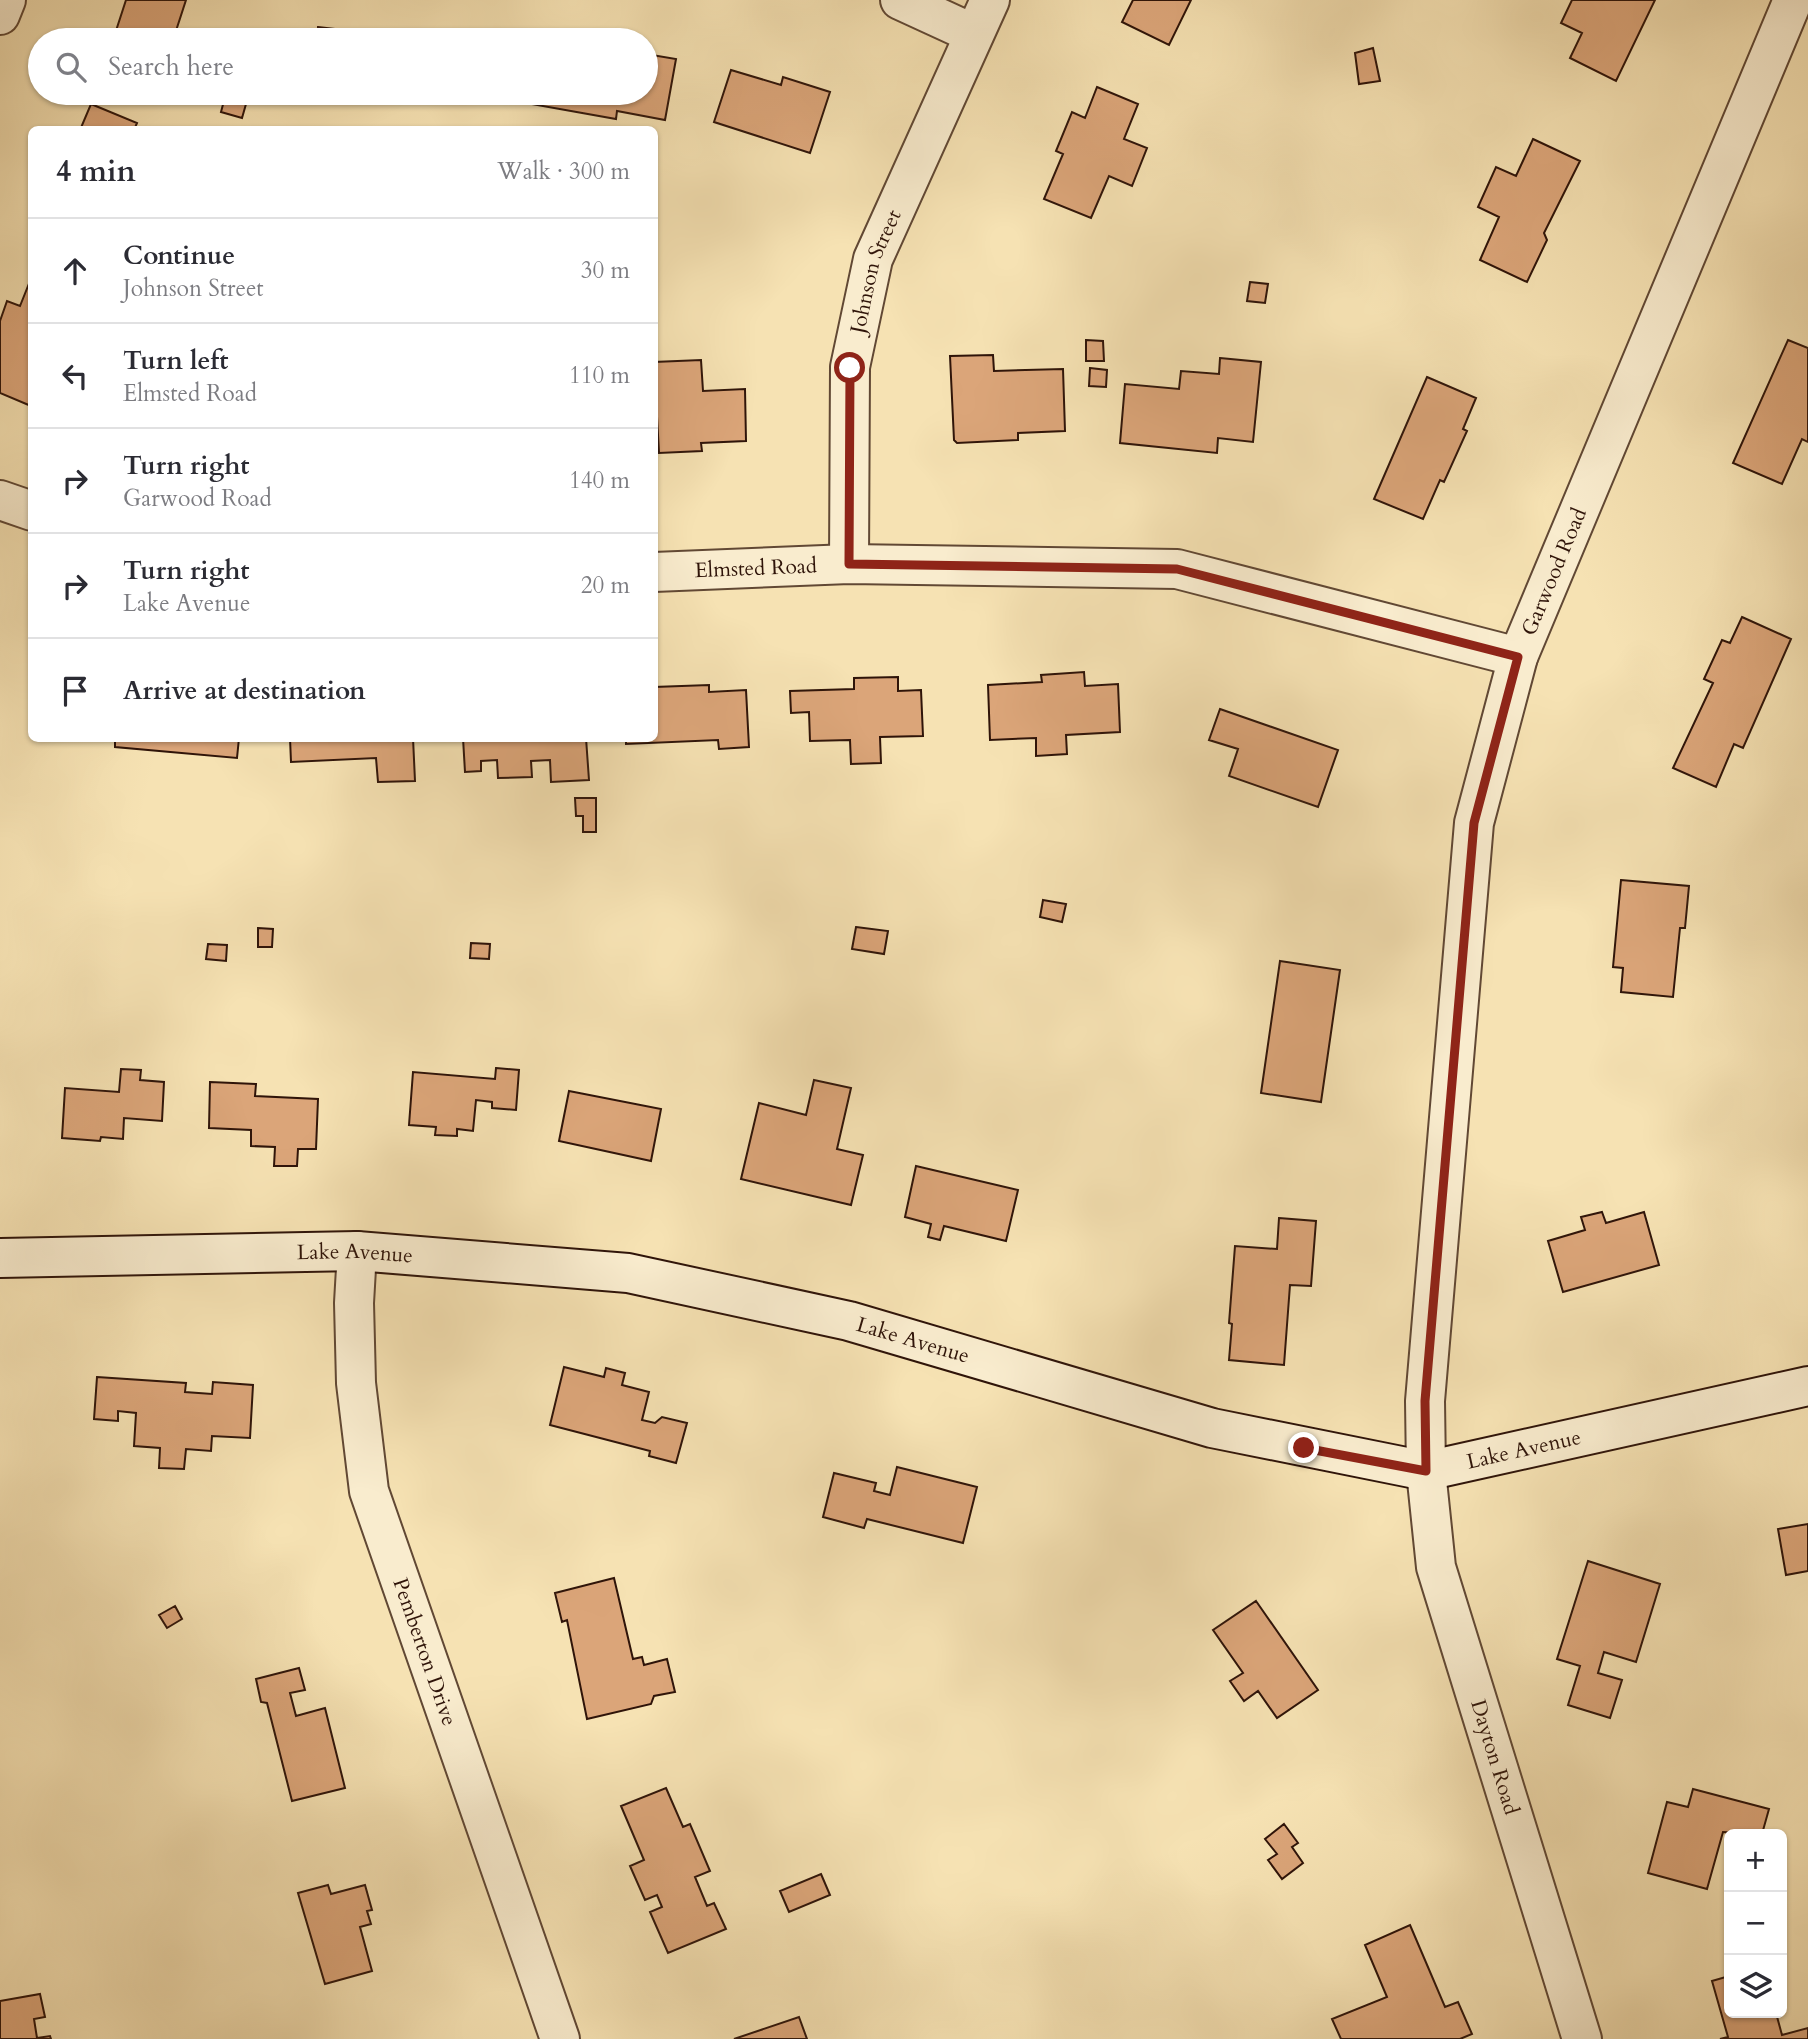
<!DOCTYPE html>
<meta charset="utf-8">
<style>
body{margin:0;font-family:Cardo,serif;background:#f7f7f7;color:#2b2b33}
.controls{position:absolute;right:21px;bottom:21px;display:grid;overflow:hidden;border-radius:10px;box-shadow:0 2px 5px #0004}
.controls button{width:63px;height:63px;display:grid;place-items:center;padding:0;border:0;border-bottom:2px solid #e1e1e2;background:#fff;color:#2b2b33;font:35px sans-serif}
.stop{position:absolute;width:21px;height:21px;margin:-16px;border:5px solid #8f2418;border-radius:50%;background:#fff}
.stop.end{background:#8f2418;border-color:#fff;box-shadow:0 2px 7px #0008}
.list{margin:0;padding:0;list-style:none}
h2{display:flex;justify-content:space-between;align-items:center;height:91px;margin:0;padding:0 28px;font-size:30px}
h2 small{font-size:23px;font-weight:400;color:#7c7c81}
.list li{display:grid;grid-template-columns:46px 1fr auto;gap:21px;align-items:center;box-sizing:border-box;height:105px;padding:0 28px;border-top:2px solid #e1e1e2}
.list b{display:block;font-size:26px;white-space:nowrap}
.list p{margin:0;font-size:23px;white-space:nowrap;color:#7c7c81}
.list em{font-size:23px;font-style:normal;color:#7c7c81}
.icon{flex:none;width:38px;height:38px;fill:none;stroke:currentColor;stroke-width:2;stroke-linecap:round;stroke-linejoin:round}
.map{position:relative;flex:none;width:1808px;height:2039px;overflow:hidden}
.search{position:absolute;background:#fff;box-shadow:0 2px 5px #0004;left:28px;top:28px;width:630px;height:77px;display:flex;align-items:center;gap:18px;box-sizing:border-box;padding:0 24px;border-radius:38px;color:#7c7c81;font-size:26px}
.panel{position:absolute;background:#fff;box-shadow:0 2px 5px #0004;left:28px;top:126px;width:630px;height:616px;border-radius:10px}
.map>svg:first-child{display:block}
.building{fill:#dba579;stroke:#2f1409;stroke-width:2}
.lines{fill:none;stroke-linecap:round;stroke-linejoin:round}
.street-casing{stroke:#614834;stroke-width:42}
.secondary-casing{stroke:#2f1409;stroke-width:42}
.street{stroke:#f9ecce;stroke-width:38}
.secondary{stroke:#f9ecce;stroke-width:38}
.route{stroke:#8f2418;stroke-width:9}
.labels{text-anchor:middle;stroke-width:5;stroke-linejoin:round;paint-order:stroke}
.street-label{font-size:21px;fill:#2f1409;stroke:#f9ecce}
</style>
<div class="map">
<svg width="1808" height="2039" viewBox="0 0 1808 2039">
<rect width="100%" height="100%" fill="#f6e2b3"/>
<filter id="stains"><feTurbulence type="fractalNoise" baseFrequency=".00286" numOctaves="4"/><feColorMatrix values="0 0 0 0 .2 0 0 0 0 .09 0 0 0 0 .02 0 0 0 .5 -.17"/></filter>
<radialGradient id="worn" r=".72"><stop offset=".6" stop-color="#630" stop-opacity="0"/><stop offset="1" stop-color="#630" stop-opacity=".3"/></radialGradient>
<path class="building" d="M 126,0 L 186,0 L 173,40 L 113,40 Z
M 1133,0 L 1191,0 L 1169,45 L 1122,22 Z
M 1572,0 L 1655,0 L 1616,81 L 1570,58 L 1582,33 L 1561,23 Z
M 318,27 L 429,40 L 317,40 Z
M 577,32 L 620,40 L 576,40 Z
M 1373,48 L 1380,81 L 1359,84 L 1355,53 Z
M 646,54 L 676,59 L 665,120 L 617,111 L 616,119 L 509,100 L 511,93 L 646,93 Z
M 731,70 L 781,85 L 783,77 L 830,92 L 810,153 L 714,122 Z
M 1097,87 L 1138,104 L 1124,139 L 1147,148 L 1132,186 L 1109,176 L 1091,218 L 1044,199 L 1063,154 L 1056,151 L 1072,112 L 1085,118 Z
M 226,93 L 248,97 L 242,118 L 221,112 Z
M 91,104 L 137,123 L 134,130 L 80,130 Z
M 1533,139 L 1580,161 L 1544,233 L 1547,240 L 1527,282 L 1480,260 L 1499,217 L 1478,207 L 1496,167 L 1516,176 Z
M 32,276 L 32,405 L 31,406 L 0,393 L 0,321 L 7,301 L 20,306 Z
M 1250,282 L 1268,284 L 1265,303 L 1247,301 Z
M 1086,340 L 1103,341 L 1104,361 L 1086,361 Z
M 1788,340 L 1808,348 L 1808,442 L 1802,439 L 1782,484 L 1733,463 Z
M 993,355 L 994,371 L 1063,369 L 1065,431 L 1018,433 L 1018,440 L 957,443 L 954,440 L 950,356 Z
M 1220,358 L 1261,362 L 1253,442 L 1218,438 L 1217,453 L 1120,443 L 1125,384 L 1179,389 L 1181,371 L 1219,374 Z
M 701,360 L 703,391 L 745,389 L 746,441 L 701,443 L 702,451 L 659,453 L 654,362 Z
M 1090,368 L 1107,370 L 1106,387 L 1089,386 Z
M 1427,377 L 1476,398 L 1463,429 L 1467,431 L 1444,482 L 1440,480 L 1423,519 L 1374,499 Z
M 1742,617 L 1791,639 L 1743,748 L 1734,744 L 1716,787 L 1673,768 L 1713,683 L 1704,679 L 1722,640 L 1730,643 Z
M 1084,672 L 1085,686 L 1118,684 L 1120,732 L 1066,735 L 1067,754 L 1036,756 L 1036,738 L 990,740 L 988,685 L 1042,682 L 1041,675 Z
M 898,677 L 898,691 L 921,690 L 923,736 L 880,737 L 881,763 L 851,764 L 850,740 L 810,741 L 809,712 L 791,713 L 790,691 L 854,689 L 854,678 Z
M 709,685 L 709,692 L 746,690 L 749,747 L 719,749 L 718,740 L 626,744 L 626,738 L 654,738 L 654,687 Z
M 1220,709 L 1338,750 L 1318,807 L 1229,776 L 1238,749 L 1209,740 Z
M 115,738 L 239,738 L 237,758 L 115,747 Z
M 290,738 L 413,738 L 415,781 L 378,782 L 376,758 L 291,762 Z
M 463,738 L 586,738 L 589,780 L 551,782 L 550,760 L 531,761 L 532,777 L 498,778 L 497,760 L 481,761 L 481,771 L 465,772 Z
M 575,798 L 596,798 L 596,832 L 583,832 L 583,816 L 576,816 Z
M 1621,880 L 1689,886 L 1685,928 L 1680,928 L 1673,997 L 1621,992 L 1623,968 L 1613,967 Z
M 1043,900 L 1066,904 L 1062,922 L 1040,917 Z
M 856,927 L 888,931 L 884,954 L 852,949 Z
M 258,928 L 273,929 L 272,947 L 258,947 Z
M 471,943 L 490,944 L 489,959 L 470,958 Z
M 208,944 L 227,945 L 226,961 L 206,959 Z
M 1280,961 L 1340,970 L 1321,1102 L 1261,1093 Z
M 496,1068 L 519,1070 L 516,1110 L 492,1108 L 492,1102 L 476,1100 L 473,1131 L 457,1129 L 457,1136 L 435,1135 L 436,1127 L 409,1125 L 413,1072 L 495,1079 Z
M 121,1069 L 141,1070 L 140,1080 L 164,1082 L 162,1121 L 124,1118 L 123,1139 L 101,1137 L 100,1141 L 62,1138 L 65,1088 L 119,1092 Z
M 814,1080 L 851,1088 L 837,1149 L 863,1155 L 851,1205 L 741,1179 L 759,1103 L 806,1115 Z
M 210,1082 L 256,1084 L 255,1096 L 318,1099 L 316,1149 L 298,1149 L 297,1166 L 274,1166 L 275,1147 L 251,1146 L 251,1130 L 209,1128 Z
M 569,1091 L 661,1109 L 651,1161 L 559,1141 Z
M 916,1166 L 1018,1190 L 1006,1241 L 944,1226 L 940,1240 L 928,1237 L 931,1224 L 905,1217 Z
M 1602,1212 L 1606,1223 L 1644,1212 L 1659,1265 L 1563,1292 L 1548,1241 L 1585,1230 L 1581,1217 Z
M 1279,1218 L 1316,1221 L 1311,1286 L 1290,1285 L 1284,1365 L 1229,1360 L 1232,1324 L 1229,1323 L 1235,1246 L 1277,1249 Z
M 564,1367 L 604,1377 L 606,1368 L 625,1373 L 622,1385 L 649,1392 L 642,1420 L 655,1423 L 662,1417 L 687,1423 L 676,1463 L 649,1456 L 650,1451 L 550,1425 Z
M 97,1377 L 186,1383 L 185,1392 L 212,1394 L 213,1382 L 253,1385 L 250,1438 L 212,1436 L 211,1451 L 186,1449 L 184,1469 L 159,1468 L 160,1448 L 134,1446 L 136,1413 L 118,1411 L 118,1421 L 94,1419 Z
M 897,1467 L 977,1487 L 963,1543 L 867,1519 L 864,1528 L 823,1517 L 834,1473 L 876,1483 L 874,1491 L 890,1495 Z
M 1808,1524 L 1808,1571 L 1786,1575 L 1778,1529 Z
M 1588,1561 L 1660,1584 L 1636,1662 L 1604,1652 L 1598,1673 L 1622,1680 L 1610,1718 L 1568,1705 L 1580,1666 L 1557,1659 Z
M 614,1578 L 633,1659 L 642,1657 L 644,1665 L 667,1659 L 675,1692 L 654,1696 L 651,1704 L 587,1719 L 567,1620 L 562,1622 L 555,1593 Z
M 1256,1601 L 1318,1690 L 1277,1718 L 1258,1691 L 1244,1701 L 1230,1681 L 1243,1673 L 1213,1630 Z
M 175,1606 L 182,1619 L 167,1628 L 159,1615 Z
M 299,1668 L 305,1690 L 290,1693 L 296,1716 L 325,1708 L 345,1788 L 292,1801 L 267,1703 L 261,1702 L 256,1679 Z
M 666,1788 L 683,1827 L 690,1824 L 710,1871 L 695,1877 L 707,1906 L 714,1903 L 726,1929 L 668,1953 L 650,1912 L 662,1907 L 657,1895 L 645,1900 L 630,1866 L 644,1860 L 621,1806 Z
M 1693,1789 L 1769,1809 L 1762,1834 L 1723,1832 L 1707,1889 L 1648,1873 L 1667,1802 L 1688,1807 Z
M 1284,1824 L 1298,1843 L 1292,1847 L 1303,1863 L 1282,1879 L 1268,1860 L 1277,1854 L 1265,1839 Z
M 821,1874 L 830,1895 L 789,1912 L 780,1891 Z
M 328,1885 L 331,1894 L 365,1885 L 372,1910 L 367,1911 L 371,1924 L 360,1927 L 372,1971 L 325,1984 L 298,1893 Z
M 1410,1925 L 1445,2007 L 1458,2002 L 1472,2034 L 1460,2039 L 1341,2039 L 1332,2019 L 1387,1997 L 1365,1945 Z
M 1729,1976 L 1729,2013 L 1776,2013 L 1782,2035 L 1808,2028 L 1808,2039 L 1720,2039 L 1728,2037 L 1712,1981 Z
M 40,1994 L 45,2017 L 34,2019 L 37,2038 L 50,2036 L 51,2039 L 0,2039 L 0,2001 Z
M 799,2017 L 807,2039 L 734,2039 Z"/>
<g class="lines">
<g class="street-casing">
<g id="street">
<path d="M 900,0 L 974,34"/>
<path d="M 0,15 L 6,0"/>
<path d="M 0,500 L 32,511"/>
<path id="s1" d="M 849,564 L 850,367 L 873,259 L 990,0"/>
<path id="s2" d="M 654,572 L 849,564 L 1177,569 L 1518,657"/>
<path id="s3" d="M 357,1251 L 354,1303 L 356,1383 L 369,1491 L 560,2039"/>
<path id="s4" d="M 1582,2039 L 1436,1567 L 1426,1471 L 1425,1401 L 1474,823 L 1518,657 L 1793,0"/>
</g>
</g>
<g class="secondary-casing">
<g id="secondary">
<path id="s5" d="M 0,1258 L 357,1251 L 628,1273 L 849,1321 L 1212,1428 L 1426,1471 L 1808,1386"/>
</g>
</g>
<use href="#street" class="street"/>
<use href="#secondary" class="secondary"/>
</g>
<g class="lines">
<path class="route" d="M 850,368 L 849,564 L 1177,569 L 1518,657 L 1474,823 L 1425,1401 L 1426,1471 L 1304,1448"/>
</g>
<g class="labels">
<g class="street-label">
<text dy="7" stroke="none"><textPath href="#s1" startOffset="296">Johnson Street</textPath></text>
<text dy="7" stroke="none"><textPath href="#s2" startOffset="102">Elmsted Road</textPath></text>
<text dy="7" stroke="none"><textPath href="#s4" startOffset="1505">Garwood Road</textPath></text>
<text dy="7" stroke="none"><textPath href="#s5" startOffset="355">Lake Avenue</textPath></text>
<text dy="7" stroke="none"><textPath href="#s5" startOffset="922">Lake Avenue</textPath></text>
<text dy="7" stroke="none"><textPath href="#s5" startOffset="1552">Lake Avenue</textPath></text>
<text dy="7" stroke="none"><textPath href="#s3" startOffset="411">Pemberton Drive</textPath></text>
<text transform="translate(1495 1757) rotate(73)" y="7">Dayton Road</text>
</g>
</g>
<rect width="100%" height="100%" filter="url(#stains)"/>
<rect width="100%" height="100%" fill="url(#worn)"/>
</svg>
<div class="controls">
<button>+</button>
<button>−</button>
<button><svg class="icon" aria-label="layers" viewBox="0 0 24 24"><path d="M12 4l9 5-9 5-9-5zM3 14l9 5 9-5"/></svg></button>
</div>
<div class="stop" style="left:850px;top:368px"></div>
<div class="stop end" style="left:1304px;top:1448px"></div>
<div class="search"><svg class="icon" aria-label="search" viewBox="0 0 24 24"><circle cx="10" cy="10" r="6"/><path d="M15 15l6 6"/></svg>Search here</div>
<section class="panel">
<h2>4 min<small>Walk · 300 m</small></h2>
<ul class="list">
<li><svg class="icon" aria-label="ahead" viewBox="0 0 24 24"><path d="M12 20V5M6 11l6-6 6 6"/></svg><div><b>Continue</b><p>Johnson Street</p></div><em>30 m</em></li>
<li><svg class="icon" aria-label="left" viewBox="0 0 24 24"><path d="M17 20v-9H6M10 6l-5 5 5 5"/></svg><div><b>Turn left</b><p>Elmsted Road</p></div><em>110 m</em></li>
<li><svg class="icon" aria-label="right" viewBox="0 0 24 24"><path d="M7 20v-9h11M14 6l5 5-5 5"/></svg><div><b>Turn right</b><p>Garwood Road</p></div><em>140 m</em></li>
<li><svg class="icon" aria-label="right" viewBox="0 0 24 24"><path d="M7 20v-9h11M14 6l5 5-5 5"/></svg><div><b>Turn right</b><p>Lake Avenue</p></div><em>20 m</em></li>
<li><svg class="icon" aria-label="arrive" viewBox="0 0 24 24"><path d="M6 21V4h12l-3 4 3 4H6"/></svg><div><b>Arrive at destination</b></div></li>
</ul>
</section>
</div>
